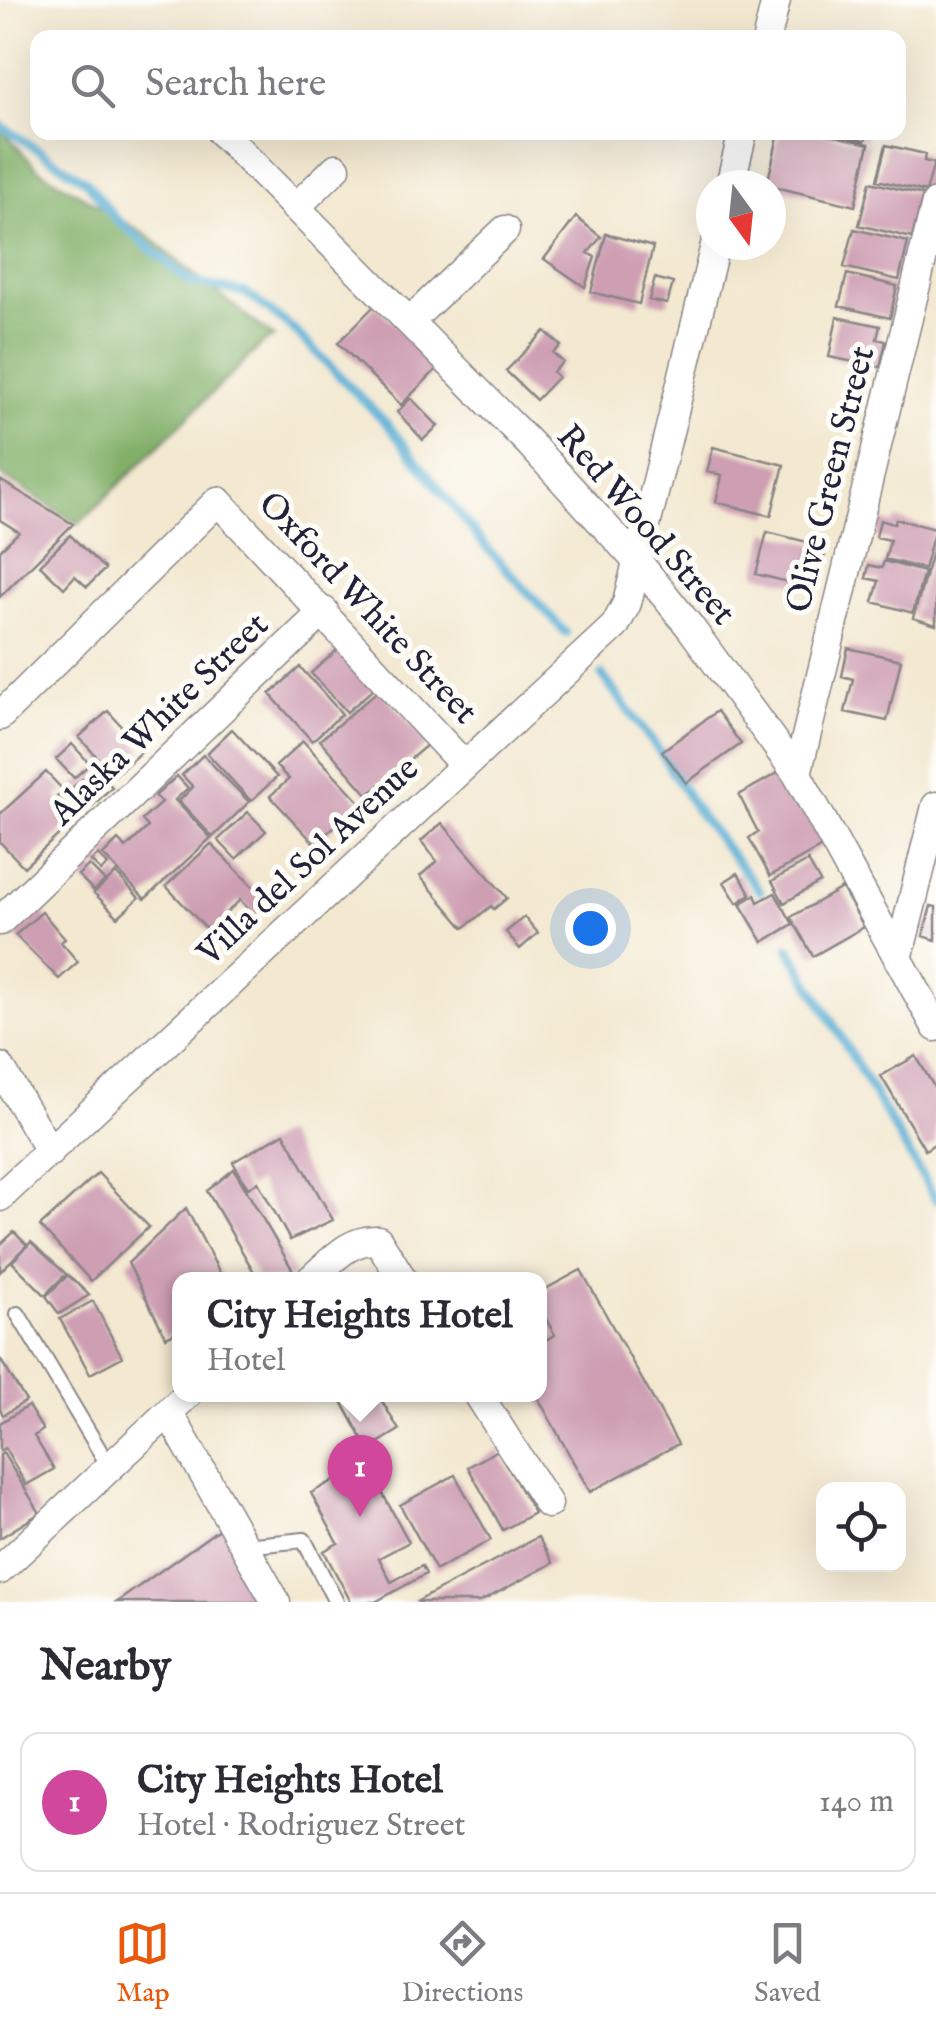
<!DOCTYPE html>
<meta charset="utf-8">
<style>
body{margin:0;font-family:"IM FELL English",serif;background:#f7f7f7;color:#2b2b33}
.controls{position:absolute;right:30px;bottom:30px;display:grid;overflow:hidden;border-radius:20px;box-shadow:0 10px 40px #0002}
.controls button{width:90px;height:90px;display:grid;place-items:center;padding:0;border:0;border-bottom:2px solid #e1e1e2;background:#fff;color:#2b2b33;font:50px sans-serif}
.compass{position:absolute;left:696px;top:170px;width:90px;height:90px;border-radius:50%;background:#fff;box-shadow:0 10px 40px #0002;rotate:165deg}
.you{position:absolute;left:590px;top:928px;width:35px;height:35px;margin:-25px;border:8px solid #fff;border-radius:50%;background:#1a73e8;box-shadow:0 0 0 15px #1a73e833}
.badge{display:grid;place-items:center;width:65px;height:65px;border-radius:50%;background:#ea580c;color:#fff;font-size:32px;font-weight:700}
.pin{position:absolute;translate:-50% -82px;filter:drop-shadow(0 2px 5px #0008)}
.pin::after{content:'';position:absolute;top:52px;width:35px;height:30px;background:inherit;clip-path:polygon(0 0,100% 0,50% 100%)}
.popup{position:absolute;left:172px;top:1272px;width:375px;height:130px;box-sizing:border-box;display:grid;place-content:center;border-radius:20px;background:#fff;filter:drop-shadow(0 2px 8px #0005);font-size:32px;white-space:nowrap;color:#7c7c81}
.popup b{font-size:38px;color:#2b2b33}
.popup::after{content:'';position:absolute;left:50%;top:100%;margin-left:-20px;border:20px solid transparent;border-top-color:#fff}
.list{margin:0;padding:0;list-style:none}
h2{display:flex;justify-content:space-between;align-items:center;height:130px;margin:0;padding:0 40px;font-size:42px}
h2 small{font-size:32px;font-weight:400;color:#7c7c81}
.list li{display:grid;grid-template-columns:65px 1fr auto;gap:30px;align-items:center;box-sizing:border-box;height:140px;margin:0 20px 20px;padding:0 20px;border:2px solid #e1e1e2;border-radius:20px}
.list b{display:block;font-size:38px;white-space:nowrap}
.list p{margin:0;font-size:32px;white-space:nowrap;color:#7c7c81}
.list em{font-size:32px;font-style:normal;color:#7c7c81}
.icon{flex:none;width:55px;height:55px;fill:none;stroke:currentColor;stroke-width:2;stroke-linecap:round;stroke-linejoin:round}
.map{position:relative;flex:none;width:936px;height:1602px;overflow:hidden}
.search{position:absolute;background:#fff;box-shadow:0 10px 40px #0002;left:30px;right:30px;top:30px;height:110px;display:flex;align-items:center;gap:25px;box-sizing:border-box;padding:0 35px;border-radius:20px;color:#7c7c81;font-size:38px}
.sheet{height:290px;background:#fff}
nav{display:flex;justify-content:space-around;align-items:center;box-sizing:border-box;height:140px;border-top:2px solid #e1e1e2;background:#fff;font-size:28px;color:#7c7c81}
nav a{display:grid;justify-items:center;gap:5px}
nav .on{color:#ea580c}
.map>svg:first-child{display:block}
.forest{fill:#82b069;stroke:#526952;stroke-width:2.5}
.lines{fill:none;stroke-linecap:round;stroke-linejoin:round}
.stream{stroke:#56add3;stroke-width:9}
.building{fill:#ce9eb3}
.lane-casing{stroke:#8a8586;stroke-width:18}
.street-casing{stroke:#8a8586;stroke-width:31}
.lane{stroke:#fff;stroke-width:14}
.street{stroke:#fff;stroke-width:28}
.labels{text-anchor:middle;stroke-width:10;stroke-linejoin:round;paint-order:stroke}
.street-label{font-size:35px;fill:#22223b;stroke:#fdfcf7}
</style>
<div class="map">
<svg width="936" height="1602" viewBox="0 0 936 1602">
<rect width="100%" height="100%" fill="#fdfcf7"/>
<filter id="ink" filterUnits="userSpaceOnUse"><feTurbulence type="fractalNoise" baseFrequency=".01" numOctaves="2"/><feDisplacementMap in="SourceGraphic" scale="20" xChannelSelector="R" yChannelSelector="G"/><feConvolveMatrix kernelMatrix="1 2 1 2 8 2 1 2 1" color-interpolation-filters="sRGB"/></filter>
<filter id="wash" filterUnits="userSpaceOnUse"><feTurbulence type="fractalNoise" baseFrequency=".0048" numOctaves="4" result="noise"/><feDisplacementMap in="SourceGraphic" scale="40" xChannelSelector="R" yChannelSelector="G"/><feGaussianBlur stdDeviation="2.25" result="paint"/><feColorMatrix in="noise" values="0 0 0 0 0 0 0 0 0 0 0 0 0 0 0 0 0 1.4 0 .05"/><feComposite in="paint" operator="in"/></filter>
<g filter="url(#wash)">
<rect width="100%" height="100%" fill="#f3e8d0"/>
<path class="forest" d="M 0,128 L 38,169 L 147,235 L 190,272 L 274,337 L 263,343 L 79,524 L 0,474 Z"/>
<g class="lines">
<path class="stream" d="M 0,125 L 86,181 L 115,218 L 190,282 L 246,293 L 292,328 L 387,424 L 486,547 L 566,633
M 602,675 L 660,752 L 696,810 L 760,891
M 789,948 L 936,1200"/>
</g>
<g id="blocks">
<path class="building" d="M 779,132 L 818,132 L 869,144 L 855,206 L 767,185 Z
M 833,132 L 868,132 L 865,141 Z
M 886,145 L 925,154 L 924,161 L 934,163 L 926,192 L 877,180 Z
M 870,182 L 923,195 L 912,238 L 859,225 Z
M 576,217 L 601,237 L 588,253 L 595,257 L 585,287 L 544,259 Z
M 854,229 L 908,242 L 899,280 L 844,267 Z
M 606,234 L 653,247 L 639,304 L 591,292 Z
M 847,274 L 897,286 L 890,318 L 839,306 Z
M 655,278 L 673,283 L 667,304 L 649,300 Z
M 375,305 L 439,367 L 401,405 L 338,343 Z
M 837,317 L 880,326 L 877,339 L 886,341 L 880,367 L 829,357 Z
M 545,331 L 561,346 L 553,353 L 563,362 L 553,372 L 558,377 L 536,400 L 506,371 Z
M 411,398 L 438,426 L 423,440 L 397,412 Z
M 713,447 L 784,465 L 771,516 L 716,502 L 722,475 L 707,472 Z
M 0,480 L 73,524 L 0,597 L 0,550 L 19,532 L 0,520 Z
M 896,519 L 935,529 L 924,569 L 885,559 L 890,540 L 876,537 L 880,520 L 894,524 Z
M 767,532 L 827,547 L 816,589 L 756,574 Z
M 70,535 L 105,569 L 87,587 L 75,576 L 64,588 L 40,565 Z
M 936,539 L 936,625 L 913,618 Z
M 884,561 L 924,572 L 913,613 L 873,602 L 879,581 L 866,578 L 869,565 L 882,568 Z
M 343,645 L 378,685 L 347,712 L 311,673 Z
M 848,648 L 901,660 L 887,721 L 845,712 L 853,679 L 842,676 Z
M 300,667 L 342,714 L 312,741 L 270,694 Z
M 380,689 L 428,744 L 368,795 L 320,740 Z
M 108,711 L 143,750 L 114,776 L 79,737 Z
M 717,711 L 741,744 L 686,783 L 662,751 Z
M 232,729 L 277,777 L 251,801 L 207,753 Z
M 303,741 L 361,803 L 315,844 L 270,796 L 289,779 L 276,766 Z
M 72,744 L 90,764 L 74,778 L 56,759 Z
M 203,755 L 249,802 L 213,837 L 179,801 L 193,787 L 182,775 Z
M 95,768 L 112,787 L 89,809 L 71,789 Z
M 783,770 L 825,845 L 770,876 L 749,838 L 758,832 L 739,795 Z
M 46,772 L 64,791 L 57,797 L 77,818 L 24,867 L 0,842 L 0,814 Z
M 177,776 L 188,788 L 175,800 L 211,838 L 145,899 L 103,855 L 118,840 L 126,848 L 148,827 L 142,820 L 162,802 L 155,796 Z
M 248,812 L 266,831 L 236,859 L 218,840 Z
M 442,823 L 507,898 L 494,909 L 491,906 L 464,928 L 420,876 L 437,861 L 421,841 Z
M 211,844 L 270,904 L 256,917 L 240,900 L 226,913 L 237,925 L 219,942 L 166,886 Z
M 98,855 L 108,865 L 101,871 L 91,861 Z
M 808,861 L 820,882 L 784,903 L 772,881 Z
M 89,865 L 105,881 L 94,891 L 78,875 Z
M 116,873 L 139,898 L 118,917 L 94,893 Z
M 738,873 L 751,894 L 737,903 L 724,882 Z
M 842,888 L 864,927 L 813,956 L 791,917 Z
M 775,893 L 793,924 L 763,942 L 740,904 L 755,895 L 758,902 Z
M 931,906 L 936,907 L 936,940 L 923,936 Z
M 42,912 L 65,939 L 61,942 L 78,962 L 59,979 L 15,935 Z
M 524,917 L 538,933 L 520,949 L 506,932 Z
M 916,1056 L 936,1090 L 936,1143 L 925,1150 L 881,1076 Z
M 284,1133 L 333,1220 L 290,1240 L 258,1182 L 248,1188 L 233,1162 Z
M 234,1169 L 295,1274 L 287,1279 L 258,1279 L 207,1191 Z
M 98,1173 L 149,1227 L 91,1281 L 40,1226 Z
M 186,1208 L 223,1279 L 180,1279 L 180,1330 L 166,1337 L 128,1263 Z
M 14,1232 L 27,1245 L 0,1272 L 0,1245 Z
M 31,1242 L 66,1274 L 45,1295 L 12,1262 Z
M 581,1270 L 678,1444 L 590,1492 L 536,1394 L 540,1394 L 540,1343 L 555,1335 L 543,1314 L 540,1315 L 540,1292 Z
M 68,1275 L 89,1295 L 59,1314 L 46,1296 Z
M 93,1301 L 122,1357 L 90,1374 L 60,1319 Z
M 0,1359 L 26,1401 L 3,1415 L 0,1409 Z
M 338,1394 L 378,1394 L 399,1430 L 368,1449 Z
M 28,1406 L 43,1430 L 34,1436 L 54,1469 L 26,1485 L 5,1448 L 0,1451 L 0,1423 Z
M 498,1450 L 534,1513 L 503,1530 L 468,1467 Z
M 3,1453 L 40,1513 L 0,1538 L 0,1455 Z
M 366,1463 L 409,1542 L 379,1558 L 391,1582 L 422,1566 L 426,1574 L 375,1602 L 351,1602 L 324,1551 L 338,1543 L 311,1493 Z
M 455,1475 L 491,1540 L 436,1570 L 400,1505 Z
M 226,1524 L 261,1602 L 117,1602 Z
M 538,1537 L 553,1563 L 480,1602 L 416,1602 Z"/>
</g>
</g>
<g filter="url(#ink)">
<use href="#blocks" fill-opacity="0" stroke="#8a8586" stroke-width="2.5"/>
<g class="lines">
<g class="lane-casing">
<path id="lane" d="M 18,1314 L 110,1468
M 245,1546 L 304,1540 L 336,1602"/>
</g>
<g class="street-casing">
<path id="street" d="M 767,38 L 776,0
M 221,132 L 530,444 L 637,561 L 690,627 L 797,774 L 936,1027
M 730,185 L 743,132
M 295,208 L 336,168
M 410,321 L 505,230
M 0,716 L 218,501 L 464,765
M 797,774 L 936,203
M 0,921 L 324,611
M 898,959 L 936,806
M 0,1067 L 50,1152
M 0,1197 L 615,626 L 627,603 L 715,245
M 310,1280 C 331,1262 349,1238 378,1240 L 403,1280
M 478,1394 L 548,1504
M 169,1413 L 276,1602
M 0,1570 L 188,1394"/>
</g>
<use href="#lane" class="lane"/>
<use href="#street" class="street"/>
</g>
</g>
<g class="labels">
<g class="street-label">
<text transform="translate(829 479) rotate(-76)" y="12">Olive Green Street</text>
<text transform="translate(647 524) rotate(49)" y="12">Red Wood Street</text>
<text transform="translate(369 607) rotate(47)" y="12">Oxford White Street</text>
<text transform="translate(158 718) rotate(-44)" y="12">Alaska White Street</text>
<text transform="translate(307 860) rotate(-43)" y="12">Villa del Sol Avenue</text>
</g>
</g>
</svg>
<div class="controls">
<button><svg class="icon" aria-label="locate" viewBox="0 0 24 24"><circle cx="12" cy="12" r="6"/><path d="M12 2v4M12 18v4M2 12h4M18 12h4"/></svg></button>
</div>
<svg class="compass" viewBox="-18 -18 36 36"><path d="M0-13l5 13h-10z" fill="#e53935"/><path d="M0 13l5-13h-10z" fill="#7c7c81"/></svg>
<div class="you"></div>
<div class="pin badge" style="left:360px;top:1517px;background:#d1479c">1</div>
<div class="popup"><b>City Heights Hotel</b>Hotel</div>
<div class="search"><svg class="icon" aria-label="search" viewBox="0 0 24 24"><circle cx="10" cy="10" r="6"/><path d="M15 15l6 6"/></svg>Search here</div>
</div>
<section class="sheet">
<h2>Nearby<small></small></h2>
<ul class="list">
<li><span class="badge" style="background:#d1479c">1</span><div><b>City Heights Hotel</b><p>Hotel · Rodriguez Street</p></div><em>140 m</em></li>
</ul>
</section>
<nav>
<a class="on"><svg class="icon" aria-label="map" viewBox="0 0 24 24"><path d="M3 6l6-2 6 2 6-2v14l-6 2-6-2-6 2zM9 4v14M15 6v14"/></svg>Map</a>
<a><svg class="icon" aria-label="directions" viewBox="0 0 24 24"><path d="M12 3l9 9-9 9-9-9zM9 14v-3h6M13 9l2 2-2 2"/></svg>Directions</a>
<a><svg class="icon" aria-label="saved" viewBox="0 0 24 24"><path d="M7 4h10v16l-5-4-5 4z"/></svg>Saved</a>
</nav>
